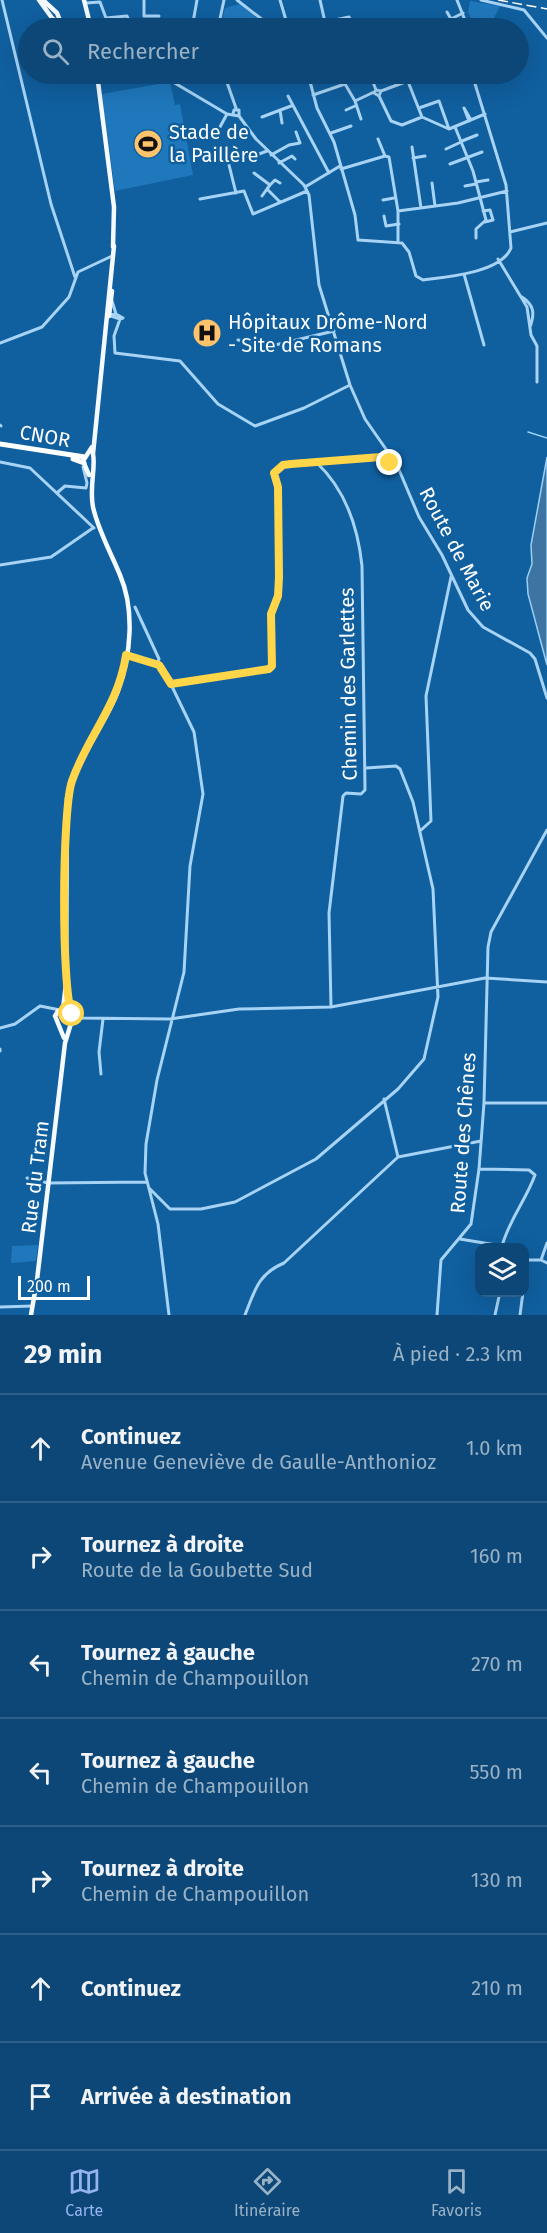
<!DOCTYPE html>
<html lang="fr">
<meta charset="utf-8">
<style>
body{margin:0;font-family:"Fira Sans",sans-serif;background:#154e7c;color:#f1f3f6}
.controls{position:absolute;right:18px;bottom:18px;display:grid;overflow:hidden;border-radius:12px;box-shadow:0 6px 24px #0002}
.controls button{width:54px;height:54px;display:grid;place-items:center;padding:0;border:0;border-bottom:2px solid #2c5f89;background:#0c4777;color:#f1f3f6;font:30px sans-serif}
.scale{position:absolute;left:18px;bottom:15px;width:72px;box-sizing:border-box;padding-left:6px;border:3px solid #fff;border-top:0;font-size:16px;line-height:21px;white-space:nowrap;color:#fff;-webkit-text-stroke:4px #105f9f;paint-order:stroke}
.stop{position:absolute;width:18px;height:18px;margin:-14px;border:4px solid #ffd54a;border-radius:50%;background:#fff}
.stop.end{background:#ffd54a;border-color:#fff;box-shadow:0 2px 6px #0008}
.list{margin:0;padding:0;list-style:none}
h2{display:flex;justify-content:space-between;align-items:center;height:78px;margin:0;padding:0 24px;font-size:26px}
h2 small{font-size:20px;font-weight:400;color:#9ab2c6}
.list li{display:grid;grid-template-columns:39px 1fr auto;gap:18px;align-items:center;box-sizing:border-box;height:108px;padding:0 24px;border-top:2px solid #2c5f89}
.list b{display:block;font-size:22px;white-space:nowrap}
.list p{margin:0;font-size:20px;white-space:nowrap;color:#9ab2c6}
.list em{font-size:20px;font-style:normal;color:#9ab2c6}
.icon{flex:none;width:33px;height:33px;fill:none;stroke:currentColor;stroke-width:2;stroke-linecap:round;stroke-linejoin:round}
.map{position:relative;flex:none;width:547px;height:1315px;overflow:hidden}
.search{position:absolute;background:#0c4777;box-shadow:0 6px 24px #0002;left:18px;right:18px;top:18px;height:66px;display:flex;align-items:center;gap:15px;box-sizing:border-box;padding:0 21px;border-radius:33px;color:#9ab2c6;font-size:22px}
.sheet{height:834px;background:#0c4777}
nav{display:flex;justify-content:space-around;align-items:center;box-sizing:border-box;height:84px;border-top:2px solid #2c5f89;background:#0c4777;font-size:16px;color:#9ab2c6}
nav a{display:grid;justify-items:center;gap:3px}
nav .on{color:#95b2f1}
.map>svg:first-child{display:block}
.green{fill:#1f78bc}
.water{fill:#3d74a1;stroke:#99d0f8;stroke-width:1.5}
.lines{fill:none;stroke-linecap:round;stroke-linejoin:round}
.stream{stroke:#99d0f8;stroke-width:1.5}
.minor{stroke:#a7d3f5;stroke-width:3}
.major{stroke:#f5faff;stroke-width:4.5}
.highway{stroke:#fff;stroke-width:5}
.rail{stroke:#fff;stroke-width:1.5;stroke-dasharray:10 4.5;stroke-linecap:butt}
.route{stroke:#ffd54a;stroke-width:8}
.labels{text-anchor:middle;stroke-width:5;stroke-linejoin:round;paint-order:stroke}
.poi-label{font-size:20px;fill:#fff;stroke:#105f9f;text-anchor:start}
.street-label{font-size:20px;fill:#fff;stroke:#105f9f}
</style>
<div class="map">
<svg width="547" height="1315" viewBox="0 0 547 1315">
<rect width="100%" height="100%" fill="#105f9f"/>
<path class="green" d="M 470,1 L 500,6 L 494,18 L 473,22 L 468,12 Z
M 240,4 L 269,28 L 220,28 L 225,8 Z
M 170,82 L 175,105 L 180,104 L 193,175 L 115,191 L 102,94 Z
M 38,1245 L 36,1261 L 11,1263 L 12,1246 Z"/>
<path class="water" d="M 547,457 L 547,665 L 528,594 L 527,578 L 532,564 L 531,545 Z"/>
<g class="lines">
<path class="stream" d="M 528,432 L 547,438"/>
<path class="minor" d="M 2,0 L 51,204 L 75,277
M 144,0 L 144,16 L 159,16
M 237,0 L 273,28
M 280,0 L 286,20
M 320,0 L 325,22
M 457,0 L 468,28
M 481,0 L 524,10 L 547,38
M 86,3 L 100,2 L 106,18 L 127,16 L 132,28
M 447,12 L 451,19
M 429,22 L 432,28
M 192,28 L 197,0
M 218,28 L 224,0
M 279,28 L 287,20 L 299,28
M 307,28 L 311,25 L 349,17 L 355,28
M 433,28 L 463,13
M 148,74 L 173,82 L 227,114 L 239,116
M 224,74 L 236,108
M 308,74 L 317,108 L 334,142 L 355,215 L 358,240 L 402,243 L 409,252 L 416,276 L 423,280 C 446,277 501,273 511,248 L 506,185 L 472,74
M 370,74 L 376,90 L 374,93 L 379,96 L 381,91 L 376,90
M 405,74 L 422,117
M 309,78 L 323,74
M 226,80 L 252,74
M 173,82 L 176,74
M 381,91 L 427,74
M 313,95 L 345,84 L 355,101 L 374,92
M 288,96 L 329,173
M 379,96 L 391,121 L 402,125 L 422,117
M 355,101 L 361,119
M 419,108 L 439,101 L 449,129
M 280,110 L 282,123
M 346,110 L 355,106
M 233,114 L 234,110 L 239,110 L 239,116 L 256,139 L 304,185 L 309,195 L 319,285 L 350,385 L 365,419 L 397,465 L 419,517 L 442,555 L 468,610 L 483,627 L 530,653 L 535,659 L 547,698
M 262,117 L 291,106
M 422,117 L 449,129 L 485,114
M 469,121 L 464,108 L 471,120
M 220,127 L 227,114
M 455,127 L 473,171 L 486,220 L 476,229 L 476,238
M 331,133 L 351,126
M 378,139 L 385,156
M 462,141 L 477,135
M 412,147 L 421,208
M 446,149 L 461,142
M 245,153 L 248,158 L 267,151
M 271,155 L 289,145 L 300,143 L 296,132
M 413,158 L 425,156
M 279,163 L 292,156 L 295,159
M 450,164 L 482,152
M 229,165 L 236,193
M 341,169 L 385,156 L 389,157 L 398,211 L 398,241
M 254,173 L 270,185 L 267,189 L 280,202
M 476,182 L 488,180
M 432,183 L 435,206
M 270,185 L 275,180 L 280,183
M 465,186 L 476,184
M 305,187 L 340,166
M 262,196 L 267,189
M 200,199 L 244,191 L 253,214 L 307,191
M 383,200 L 394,198
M 398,211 L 458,203 L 507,191
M 483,211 L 490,210 L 493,220 L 485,222
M 384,216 L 386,226 L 399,224
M 510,232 L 547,223
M 498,259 L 527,307 L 531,335 L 537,346 L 537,382
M 464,274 L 484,345
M 522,297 C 534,305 535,313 530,327
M 112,301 L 116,314
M 108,315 L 120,319 L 123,318 L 116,314 L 110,315
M 120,319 L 114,336 L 115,353 L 180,361 L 218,404 L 255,426 L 304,408 L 350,385
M 238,340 L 271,346 L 334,331
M 0,343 L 42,327 L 69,297 L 78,272 L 112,256
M 0,425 L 1,426
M 0,462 L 30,468 L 94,528
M 316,462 C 345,489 358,527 362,566 L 365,790 L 361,794 L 346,793 L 343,796 L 329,913 L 331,1007
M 58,492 L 65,486 L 86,488 L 87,483 L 83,467
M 0,565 L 51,557 L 93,528
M 135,607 L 159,659 L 157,664
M 126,655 L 157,664 L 165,672 L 194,732 L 203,794 L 190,866 L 184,972 L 157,1080 L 146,1144 L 145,1173 L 158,1224 L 169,1315
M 171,684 L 265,671 L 272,666 L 271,614 L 278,596 L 280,577 L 278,487 L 274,473 L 283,465 L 291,464 L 381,457 L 394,466 L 397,465
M 420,831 L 431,821 L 426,696 L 451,577
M 73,1016 L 80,1018 L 170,1019 L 239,1009 L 331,1007 L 485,978 L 547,982
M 0,1028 L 15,1024 L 40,1006 L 60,1010
M 0,1049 L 0,1051
M 101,1074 L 99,1052 L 103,1019
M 384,1099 L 398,1157
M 484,1103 L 547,1103
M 27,1178 L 48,1183 L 147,1182
M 149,1188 L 170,1209 L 201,1209 L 235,1202 L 316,1159 L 398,1089 L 424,1059 L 438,997 L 433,889 L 413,802 L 400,769 L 396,766 L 366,768
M 460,1239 L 502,1246 C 509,1220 526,1200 535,1175 L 529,1170 L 479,1169
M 524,1260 L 541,1260
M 541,1260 L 547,1243
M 541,1260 L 547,1263
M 0,1307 L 33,1306
M 245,1315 C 255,1290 258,1274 284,1263 L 398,1157 L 481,1141
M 437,1315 L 441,1260 L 471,1224 L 479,1169 L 484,1103 L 488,947 L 491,932 L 547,830
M 495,1315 L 500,1292
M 520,1315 L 523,1292"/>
<path class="major" d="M 39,0 L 52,18 L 65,28
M 43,0 L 57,13 L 61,23
M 84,0 L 91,28
M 97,74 L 114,207 L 113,247
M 109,316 L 112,291
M 89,475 L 83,461 L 92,447
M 63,1009 L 66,983 L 67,798 C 76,758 104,728 118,691 C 131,655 135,610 120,575 C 111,553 98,530 93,507 C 89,488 96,467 93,454 L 114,246
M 64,1038 L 55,1016 L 58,1011 L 65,1009
M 31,1315 L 37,1280 L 65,1043 L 73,1017 L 68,994"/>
<path class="highway" d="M 0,444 L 85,457
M 73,459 L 84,463"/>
<path class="rail" d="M 498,0 L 547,9"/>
</g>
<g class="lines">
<path class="route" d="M 72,1014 C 61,988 62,809 72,781 C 88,735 118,707 126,655 L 159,665 L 171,684 L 269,669 L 272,666 L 271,614 L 278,596 L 279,577 L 278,487 L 274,473 L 283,465 L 291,464 L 381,457 L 390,463"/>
</g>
<defs>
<g id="stadium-disc" transform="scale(1.5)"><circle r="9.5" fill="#ffc36b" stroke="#105f9f"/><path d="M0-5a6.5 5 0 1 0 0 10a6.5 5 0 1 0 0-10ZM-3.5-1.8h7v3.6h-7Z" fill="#111"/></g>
<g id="hospital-disc" transform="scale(1.5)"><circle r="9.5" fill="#ffc36b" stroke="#105f9f"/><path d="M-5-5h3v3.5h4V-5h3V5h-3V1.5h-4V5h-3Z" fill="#111"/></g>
</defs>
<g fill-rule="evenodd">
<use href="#stadium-disc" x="148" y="144"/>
<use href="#hospital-disc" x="207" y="333"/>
</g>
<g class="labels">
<g class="poi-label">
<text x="169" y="139">Stade de<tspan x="169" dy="23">la Paillère</tspan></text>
<text x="228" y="329">Hôpitaux Drôme-Nord<tspan x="228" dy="23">- Site de Romans</tspan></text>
</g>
<g class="street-label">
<text transform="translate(45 436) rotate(10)" y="7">CNOR</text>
<text transform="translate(457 549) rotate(62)" y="7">Route de Marie</text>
<text transform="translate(348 684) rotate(-91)" y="7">Chemin des Garlettes</text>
<text transform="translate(463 1133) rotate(-86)" y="7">Route des Chênes</text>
<text transform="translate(35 1177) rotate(-83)" y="7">Rue du Tram</text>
</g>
</g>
</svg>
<div class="controls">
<button><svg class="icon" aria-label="layers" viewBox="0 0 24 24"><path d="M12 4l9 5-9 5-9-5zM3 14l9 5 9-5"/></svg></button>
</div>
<div class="scale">200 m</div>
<div class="stop" style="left:72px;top:1014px"></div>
<div class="stop end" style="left:390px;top:463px"></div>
<div class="search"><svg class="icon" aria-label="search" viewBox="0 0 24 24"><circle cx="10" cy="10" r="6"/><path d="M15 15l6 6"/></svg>Rechercher</div>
</div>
<section class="sheet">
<h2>29 min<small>À pied · 2.3 km</small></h2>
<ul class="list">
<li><svg class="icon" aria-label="ahead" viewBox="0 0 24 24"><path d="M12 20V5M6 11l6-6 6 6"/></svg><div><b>Continuez</b><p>Avenue Geneviève de Gaulle-Anthonioz</p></div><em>1.0 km</em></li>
<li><svg class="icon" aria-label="right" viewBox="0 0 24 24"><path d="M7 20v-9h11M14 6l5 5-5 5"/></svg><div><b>Tournez à droite</b><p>Route de la Goubette Sud</p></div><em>160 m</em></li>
<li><svg class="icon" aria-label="left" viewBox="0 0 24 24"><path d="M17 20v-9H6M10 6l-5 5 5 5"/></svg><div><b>Tournez à gauche</b><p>Chemin de Champouillon</p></div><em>270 m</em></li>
<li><svg class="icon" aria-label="left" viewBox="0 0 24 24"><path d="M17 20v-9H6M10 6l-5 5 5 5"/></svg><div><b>Tournez à gauche</b><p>Chemin de Champouillon</p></div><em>550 m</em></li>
<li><svg class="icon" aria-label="right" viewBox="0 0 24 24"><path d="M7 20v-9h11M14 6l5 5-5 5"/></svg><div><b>Tournez à droite</b><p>Chemin de Champouillon</p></div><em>130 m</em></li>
<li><svg class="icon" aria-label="ahead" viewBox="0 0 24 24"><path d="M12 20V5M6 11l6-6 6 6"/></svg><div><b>Continuez</b></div><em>210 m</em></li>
<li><svg class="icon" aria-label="arrive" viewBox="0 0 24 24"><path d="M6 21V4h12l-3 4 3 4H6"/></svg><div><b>Arrivée à destination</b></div></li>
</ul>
</section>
<nav>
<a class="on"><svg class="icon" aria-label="map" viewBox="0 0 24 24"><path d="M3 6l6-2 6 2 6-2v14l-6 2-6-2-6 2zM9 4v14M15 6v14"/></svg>Carte</a>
<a><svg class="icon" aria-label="directions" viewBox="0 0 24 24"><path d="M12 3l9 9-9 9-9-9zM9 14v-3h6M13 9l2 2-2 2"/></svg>Itinéraire</a>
<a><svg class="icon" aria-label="saved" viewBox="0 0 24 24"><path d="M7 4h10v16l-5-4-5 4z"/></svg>Favoris</a>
</nav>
